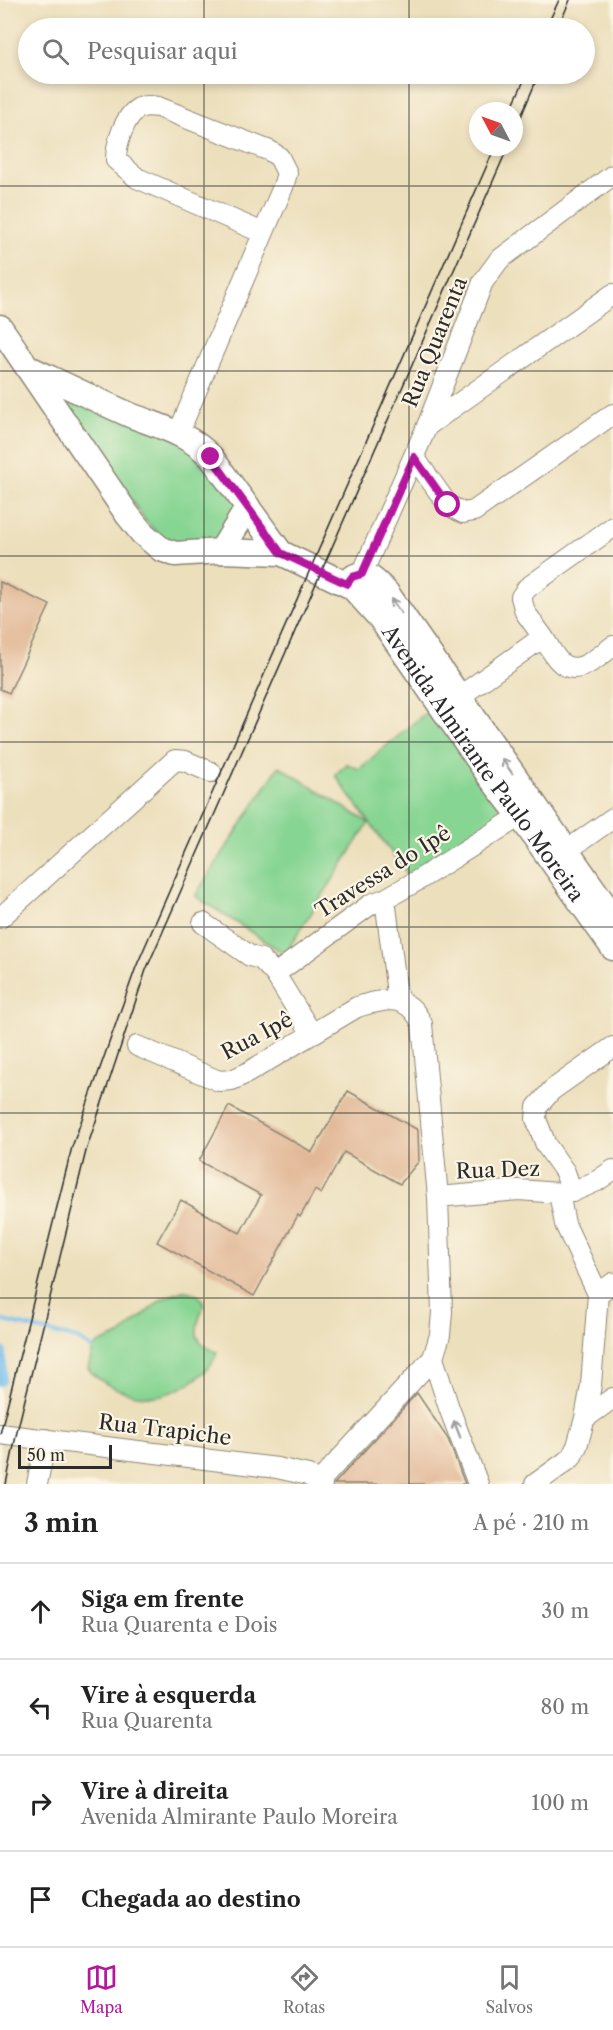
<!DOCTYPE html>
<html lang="pt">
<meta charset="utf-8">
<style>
body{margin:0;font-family:"Libre Caslon Text",serif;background:#f6f6f6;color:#222}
.compass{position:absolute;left:469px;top:102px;width:54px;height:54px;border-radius:50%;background:#fff;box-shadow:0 3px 9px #0003;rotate:311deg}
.scale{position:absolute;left:18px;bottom:15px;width:94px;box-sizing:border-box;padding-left:6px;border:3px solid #2b2b2b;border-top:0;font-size:16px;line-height:21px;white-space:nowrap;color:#2b2b2b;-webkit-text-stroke:4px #fcf5e5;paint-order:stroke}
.stop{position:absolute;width:18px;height:18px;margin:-14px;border:4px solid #b5179e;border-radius:50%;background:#fff}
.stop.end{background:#b5179e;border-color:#fff;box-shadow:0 2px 6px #0008}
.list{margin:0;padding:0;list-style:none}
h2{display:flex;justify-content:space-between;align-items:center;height:78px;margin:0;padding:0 24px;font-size:26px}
h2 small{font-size:20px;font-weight:400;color:#767676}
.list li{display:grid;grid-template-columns:39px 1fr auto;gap:18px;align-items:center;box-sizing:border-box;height:96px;padding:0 24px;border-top:2px solid #e0e0e0}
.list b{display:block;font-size:22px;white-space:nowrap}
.list p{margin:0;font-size:20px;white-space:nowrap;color:#767676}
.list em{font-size:20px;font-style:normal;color:#767676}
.icon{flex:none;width:33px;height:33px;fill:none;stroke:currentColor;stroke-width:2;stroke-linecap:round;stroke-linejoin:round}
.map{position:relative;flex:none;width:613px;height:1484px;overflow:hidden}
.search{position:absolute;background:#fff;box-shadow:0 3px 9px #0003;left:18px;right:18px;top:18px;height:66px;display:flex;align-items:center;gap:15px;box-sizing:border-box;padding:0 21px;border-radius:33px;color:#767676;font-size:22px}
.sheet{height:462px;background:#fff}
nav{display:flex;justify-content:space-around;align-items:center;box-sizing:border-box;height:84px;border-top:2px solid #e0e0e0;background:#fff;font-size:16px;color:#767676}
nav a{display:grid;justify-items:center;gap:3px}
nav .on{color:#b5179e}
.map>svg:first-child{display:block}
.green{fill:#87d593;stroke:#59805f;stroke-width:1.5}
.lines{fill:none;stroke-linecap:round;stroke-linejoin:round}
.stream{stroke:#73beec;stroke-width:4}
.canal{stroke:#73beec;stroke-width:14}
.building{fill:#e2b998}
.minor-casing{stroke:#8c8574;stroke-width:22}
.major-casing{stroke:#8c8574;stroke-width:27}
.minor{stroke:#fff;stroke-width:20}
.major{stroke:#fff;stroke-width:24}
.tram{stroke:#2b2b2b;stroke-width:1.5}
.oneway{stroke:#a0a0a0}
.route{stroke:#b5179e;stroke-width:8}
.grid{fill:none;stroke:#2b2b2b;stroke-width:1.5;stroke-opacity:0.55}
.labels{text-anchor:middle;stroke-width:4.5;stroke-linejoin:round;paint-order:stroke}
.street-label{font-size:21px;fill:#2b2b2b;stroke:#fcf5e5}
</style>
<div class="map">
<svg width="613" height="1484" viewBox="0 0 613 1484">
<rect width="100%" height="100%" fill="#fcf5e5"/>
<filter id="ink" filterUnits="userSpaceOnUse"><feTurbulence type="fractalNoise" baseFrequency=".0167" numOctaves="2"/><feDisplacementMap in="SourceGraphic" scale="12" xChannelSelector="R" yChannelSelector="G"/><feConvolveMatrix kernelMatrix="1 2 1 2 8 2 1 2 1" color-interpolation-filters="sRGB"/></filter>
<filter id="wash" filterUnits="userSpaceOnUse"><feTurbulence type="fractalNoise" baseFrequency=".008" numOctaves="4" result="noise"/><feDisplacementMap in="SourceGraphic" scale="24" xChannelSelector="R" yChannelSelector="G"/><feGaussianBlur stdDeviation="1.35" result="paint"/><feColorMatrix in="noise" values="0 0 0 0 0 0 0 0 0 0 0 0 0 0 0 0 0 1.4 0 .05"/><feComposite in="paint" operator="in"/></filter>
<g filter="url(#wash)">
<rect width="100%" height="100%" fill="#ecdfbc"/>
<path class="green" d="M 57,389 L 178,435 L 239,503 L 224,537 L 198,547 L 165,540 L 147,523 Z
M 429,710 L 509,815 L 408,875 L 335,775 L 347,764 L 359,769 Z
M 279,766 L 369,823 L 285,954 L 195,896 Z
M 182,1291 C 193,1291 207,1297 202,1310 C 194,1332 192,1342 217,1352 C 211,1374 177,1394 155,1396 C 134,1398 99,1385 88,1368 L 93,1349 L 98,1344 L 120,1335 L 162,1299 Z"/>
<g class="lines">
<path class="stream" d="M 0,1320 L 78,1339 L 93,1349"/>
<path class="canal" d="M 0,1353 L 0,1379"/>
</g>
<g id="blocks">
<path class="building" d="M 0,582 L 50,605 L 9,693 L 0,689 Z
M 348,1091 L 418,1130 L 419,1161 L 400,1184 L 344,1152 L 321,1194 L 315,1190 L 300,1217 L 298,1215 L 254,1296 L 157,1242 L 181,1200 L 240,1233 L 261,1195 L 199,1161 L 229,1106 L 312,1152 Z
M 417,1393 L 448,1439 L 465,1484 L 334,1484 Z"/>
</g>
</g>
<g filter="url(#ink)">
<use href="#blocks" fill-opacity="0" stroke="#8c8574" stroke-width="1.5"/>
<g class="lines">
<g class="minor-casing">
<path id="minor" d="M 427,426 L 613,294
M 178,434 L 283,187 L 287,173 L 279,157 L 270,151 L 158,107 C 151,106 145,105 139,108 C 124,116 116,145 116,160 L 137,178 L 263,233
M 414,457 L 448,505 L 463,513 L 474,511 L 613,414
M 362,574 L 427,426 L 483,282 L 499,260 L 613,175
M 543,637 C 548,644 552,654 559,661 C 576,679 598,657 613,646
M 459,697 L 543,637 L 525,612 L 521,597 L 527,588 L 613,527
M 566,851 L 613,818
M 385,899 L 398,1001
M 0,918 L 175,760 L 185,761 L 211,772
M 203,923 L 250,956 L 261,959 L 275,974 L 312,1034
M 275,974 L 371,904 L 385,899 L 420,879 L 520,816
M 137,1046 L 219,1081 L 232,1080 L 247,1073 L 357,1007 C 386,999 407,992 422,1024 L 438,1197 L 442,1312 L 440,1335 L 433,1358 L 449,1408 L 478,1484
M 572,1192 L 565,1172 L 546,1145 L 536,1119 L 537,1107 L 552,1090 L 613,1047
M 559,1193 L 565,1224 L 598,1294 L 591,1385 L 585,1418
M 438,1197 L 519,1190 L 559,1193 L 572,1192 L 597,1181 L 613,1170
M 598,1294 L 613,1283
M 0,1434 L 277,1468 L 308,1475 L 322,1484
M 37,1484 L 46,1439
M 317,1484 L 433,1358
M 535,1484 L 571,1458 L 577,1446 L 585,1418 L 613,1398"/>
</g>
<g class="major-casing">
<g id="major">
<path d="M 0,327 L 127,514 L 142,533 L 161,549 L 175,554 L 221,551 L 281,553"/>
<path id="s1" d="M 29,368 C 63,384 96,400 130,415 C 158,426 190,434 211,457 L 281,553 L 352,587 L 380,618 L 490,777 L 520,816 L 613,948"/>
<path d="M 221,551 L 248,507"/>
<path d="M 347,584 C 361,564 375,580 387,593 L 613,917"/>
</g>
</g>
<use href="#minor" class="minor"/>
<use href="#major" class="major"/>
<path class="tram" d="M 546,28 L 559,0
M 558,28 L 570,0
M 510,111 L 527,74
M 514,133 L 539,74
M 0,1434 L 72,1147 L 136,967 L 495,147
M 6,1484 L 16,1436 L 86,1151 L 146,970 L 508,147"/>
</g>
<defs><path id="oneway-shaft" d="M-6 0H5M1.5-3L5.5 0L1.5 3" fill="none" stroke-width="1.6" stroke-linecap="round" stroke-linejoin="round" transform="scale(1.5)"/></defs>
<g class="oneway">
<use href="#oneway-shaft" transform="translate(396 606) rotate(-125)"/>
<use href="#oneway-shaft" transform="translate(507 766) rotate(-125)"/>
<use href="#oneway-shaft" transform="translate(457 1429) rotate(-111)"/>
</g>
</g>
<g class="lines" filter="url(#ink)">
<path class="route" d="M 211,457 L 281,553 L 347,584 L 352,577 L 362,574 L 414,457 L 448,505"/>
</g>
<path class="grid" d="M 204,0 L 204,28M 409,0 L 409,28M 204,74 L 204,1484M 409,74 L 409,1484M 0,186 L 613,186M 0,371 L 613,371M 0,556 L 613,556M 0,742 L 613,742M 0,927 L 613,927M 0,1113 L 613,1113M 0,1298 L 613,1298"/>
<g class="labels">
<g class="street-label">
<text transform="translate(435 342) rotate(-68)" y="7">Rua Quarenta</text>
<text dy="7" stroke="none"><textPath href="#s1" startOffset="621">Avenida Almirante Paulo Moreira</textPath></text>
<text transform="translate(383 872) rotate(-32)" y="7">Travessa do Ipê</text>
<text transform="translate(257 1036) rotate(-28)" y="7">Rua Ipê</text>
<text transform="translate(498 1170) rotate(-2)" y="7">Rua Dez</text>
<text transform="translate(165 1430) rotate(7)" y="7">Rua Trapiche</text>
</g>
</g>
</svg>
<svg class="compass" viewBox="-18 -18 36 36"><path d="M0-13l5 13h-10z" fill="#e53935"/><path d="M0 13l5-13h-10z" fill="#767676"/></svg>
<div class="scale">50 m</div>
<div class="stop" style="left:448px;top:505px"></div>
<div class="stop end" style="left:211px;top:457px"></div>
<div class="search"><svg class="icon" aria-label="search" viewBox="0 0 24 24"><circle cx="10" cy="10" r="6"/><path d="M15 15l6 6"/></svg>Pesquisar aqui</div>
</div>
<section class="sheet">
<h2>3 min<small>A pé · 210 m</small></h2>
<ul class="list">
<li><svg class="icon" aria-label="ahead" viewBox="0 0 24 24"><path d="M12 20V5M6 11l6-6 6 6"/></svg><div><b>Siga em frente</b><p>Rua Quarenta e Dois</p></div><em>30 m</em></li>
<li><svg class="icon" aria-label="left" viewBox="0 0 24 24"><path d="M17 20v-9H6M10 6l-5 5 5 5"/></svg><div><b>Vire à esquerda</b><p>Rua Quarenta</p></div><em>80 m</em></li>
<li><svg class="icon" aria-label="right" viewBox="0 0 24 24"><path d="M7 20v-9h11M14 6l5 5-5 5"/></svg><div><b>Vire à direita</b><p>Avenida Almirante Paulo Moreira</p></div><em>100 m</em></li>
<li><svg class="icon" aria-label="arrive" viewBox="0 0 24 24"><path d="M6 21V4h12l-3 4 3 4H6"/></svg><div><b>Chegada ao destino</b></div></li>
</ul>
</section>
<nav>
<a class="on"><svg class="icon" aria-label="map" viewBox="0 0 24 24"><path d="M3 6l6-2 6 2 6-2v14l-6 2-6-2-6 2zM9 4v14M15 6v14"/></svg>Mapa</a>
<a><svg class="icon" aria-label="directions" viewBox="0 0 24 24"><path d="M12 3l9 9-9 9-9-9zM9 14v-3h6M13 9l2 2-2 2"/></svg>Rotas</a>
<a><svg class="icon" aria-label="saved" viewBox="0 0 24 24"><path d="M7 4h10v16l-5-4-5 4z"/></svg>Salvos</a>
</nav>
